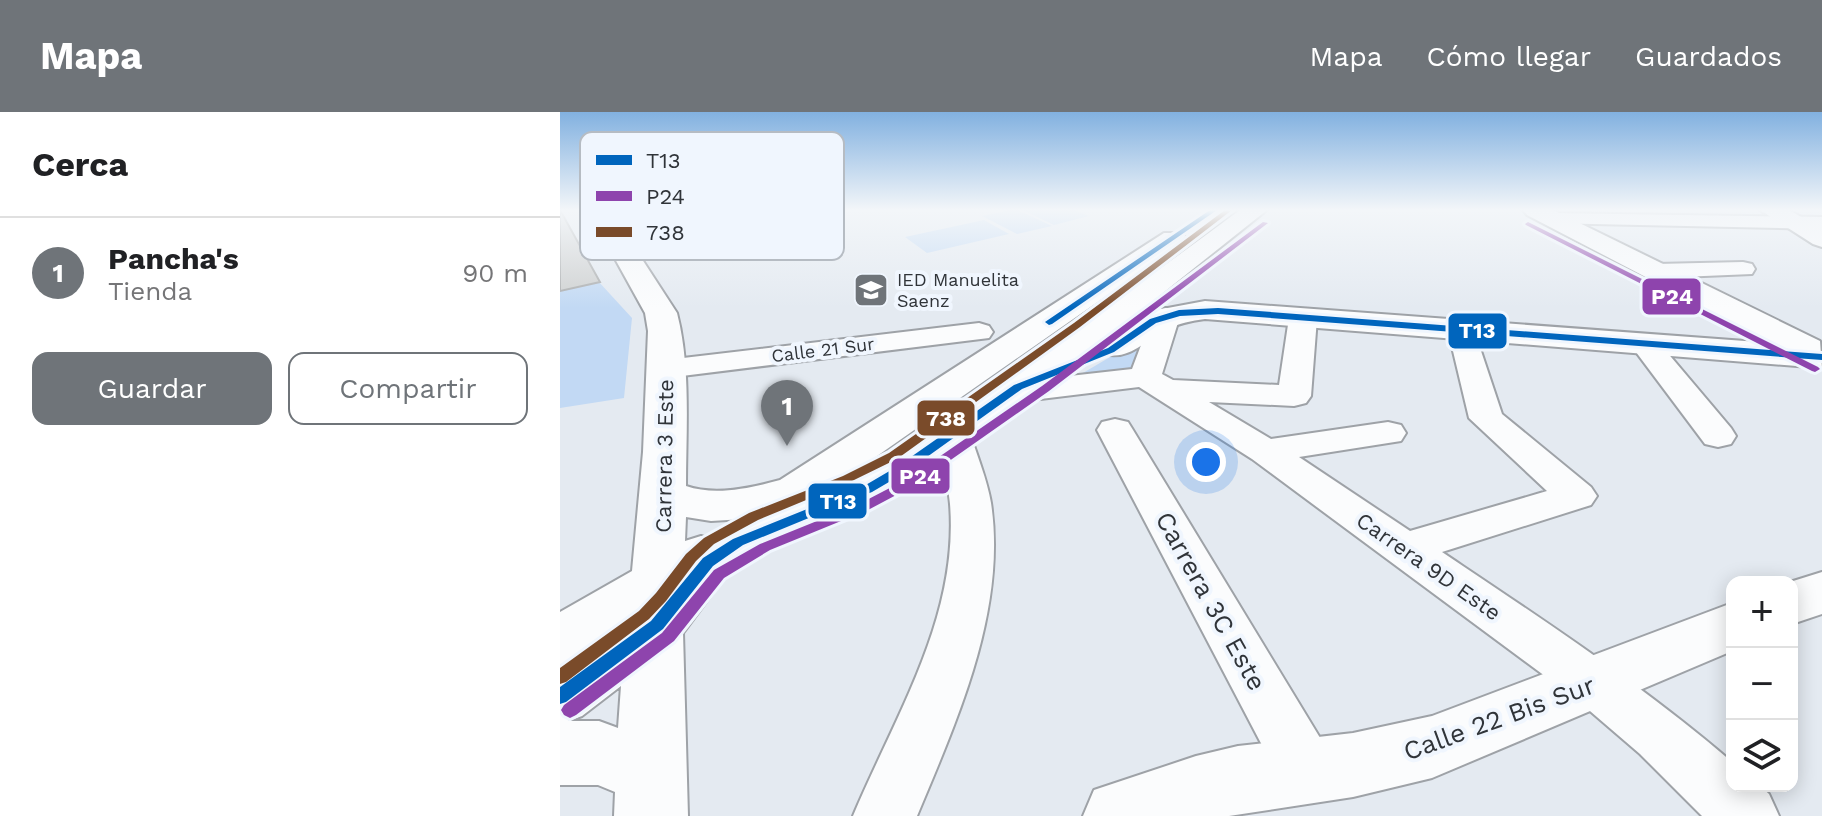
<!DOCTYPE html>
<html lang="es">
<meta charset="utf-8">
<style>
body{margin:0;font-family:"Work Sans",sans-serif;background:#f6f6f6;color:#202124}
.controls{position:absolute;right:24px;bottom:24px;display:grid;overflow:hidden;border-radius:16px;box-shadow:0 4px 20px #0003}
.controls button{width:72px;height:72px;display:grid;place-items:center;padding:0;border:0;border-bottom:2px solid #e0e0e0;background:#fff;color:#202124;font:40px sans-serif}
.you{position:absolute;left:646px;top:350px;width:28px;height:28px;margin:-20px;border:6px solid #fff;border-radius:50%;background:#1a73e8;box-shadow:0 0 0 12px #1a73e833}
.badge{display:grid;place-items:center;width:52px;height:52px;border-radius:50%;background:#6f7479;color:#fff;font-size:26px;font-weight:700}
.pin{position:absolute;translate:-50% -66px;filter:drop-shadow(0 2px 4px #0008)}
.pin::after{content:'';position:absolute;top:42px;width:28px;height:24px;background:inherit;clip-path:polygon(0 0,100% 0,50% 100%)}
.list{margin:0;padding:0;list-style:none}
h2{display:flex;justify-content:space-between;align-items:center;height:104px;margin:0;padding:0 32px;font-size:34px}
h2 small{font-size:26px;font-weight:400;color:#757577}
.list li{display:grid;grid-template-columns:52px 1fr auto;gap:24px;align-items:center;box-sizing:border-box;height:112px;padding:0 32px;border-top:2px solid #e0e0e0}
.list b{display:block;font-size:30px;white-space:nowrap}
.list p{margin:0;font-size:26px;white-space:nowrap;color:#757577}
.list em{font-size:26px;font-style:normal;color:#757577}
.actions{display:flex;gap:16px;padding:24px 32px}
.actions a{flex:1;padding:18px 0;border:2px solid #6f7479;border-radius:16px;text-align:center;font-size:28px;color:#6f7479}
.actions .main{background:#6f7479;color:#fff}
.icon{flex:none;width:44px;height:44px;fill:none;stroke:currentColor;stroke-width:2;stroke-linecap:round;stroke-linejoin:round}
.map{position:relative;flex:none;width:1262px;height:704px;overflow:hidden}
header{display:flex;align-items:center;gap:48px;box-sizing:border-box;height:112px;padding:0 40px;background:#6f7479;color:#fff}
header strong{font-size:38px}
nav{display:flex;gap:44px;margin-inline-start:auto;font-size:28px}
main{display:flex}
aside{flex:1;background:#fff}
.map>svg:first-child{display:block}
.green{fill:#c2d9f4}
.building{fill:#ced0d0;stroke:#aaacad;stroke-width:2}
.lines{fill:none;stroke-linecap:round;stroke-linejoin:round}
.street-casing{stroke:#9ea2a7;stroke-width:4}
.secondary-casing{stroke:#9ea2a7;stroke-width:4}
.street{fill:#fbfcfd;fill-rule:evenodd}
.secondary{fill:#fbfcfd;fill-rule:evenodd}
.bus-1-casing{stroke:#f0f6fe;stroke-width:6}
.bus-2-casing{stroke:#f0f6fe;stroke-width:6}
.bus-3-casing{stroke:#f0f6fe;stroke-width:6}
.bus-1{fill:#0065bd;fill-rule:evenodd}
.bus-2{fill:#8e44ad;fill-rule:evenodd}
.bus-3{fill:#7a4b2a;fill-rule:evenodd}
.labels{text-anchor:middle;stroke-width:8;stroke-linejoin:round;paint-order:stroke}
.far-poi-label{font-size:18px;fill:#303439;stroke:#f0f6fe;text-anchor:start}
.far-street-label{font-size:18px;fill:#303439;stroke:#f0f6fe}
.street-label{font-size:22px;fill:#303439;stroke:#f0f6fe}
.near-street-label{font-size:26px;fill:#303439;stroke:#f0f6fe}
.key{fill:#f0f6fe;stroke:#b6bcc3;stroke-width:2}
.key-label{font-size:22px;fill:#303439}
.line-badge{stroke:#f0f6fe;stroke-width:3}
.badge-label{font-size:22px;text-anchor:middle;font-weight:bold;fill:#fff}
</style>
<header>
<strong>Mapa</strong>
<nav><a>Mapa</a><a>Cómo llegar</a><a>Guardados</a></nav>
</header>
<main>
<aside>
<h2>Cerca<small></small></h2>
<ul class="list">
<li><span class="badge">1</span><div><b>Pancha's</b><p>Tienda</p></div><em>90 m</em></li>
</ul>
<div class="actions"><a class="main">Guardar</a><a>Compartir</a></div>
</aside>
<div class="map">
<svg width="1262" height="704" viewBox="0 0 1262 704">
<rect width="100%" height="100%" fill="#e4eaf1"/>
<path class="green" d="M 450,98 L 458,98 L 492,114 L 457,122 L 422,104 Z
M 462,98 L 514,98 L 529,104 L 494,113 Z
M 424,108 L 449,122 L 367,141 L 345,125 Z
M 39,170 L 72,206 L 64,286 L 0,296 L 0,179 Z
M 596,218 L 574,262 L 511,268 Z"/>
<path class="building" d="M 0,98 L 40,170 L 0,179 Z"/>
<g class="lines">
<g class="street-casing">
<path id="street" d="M 993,101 L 1262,105 L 1262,117 L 986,111 L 983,107 Z
M 1183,150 L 1192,152 L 1195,157 L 1192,162 L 1096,166 L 1087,164 L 1084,159 L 1087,154 L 1096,152 Z
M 606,196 L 616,198 L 620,204 L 602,262 L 613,268 L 719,273 L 729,206 L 733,200 L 743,198 L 753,200 L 757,206 L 751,284 L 746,291 L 734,294 L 649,290 L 711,327 L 828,310 L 841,313 L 846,321 L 841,329 L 739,345 L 850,419 L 987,379 L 909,306 L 888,218 L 892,212 L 902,209 L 912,212 L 942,302 L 1031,375 L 1037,384 L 1031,393 L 882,440 C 982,507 1081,572 1172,650 L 1172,674 L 1200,674 L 1209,682 L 1219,704 L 1142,704 L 1080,642 L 1016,587 L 692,347 L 579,275 L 448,291 L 436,288 L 432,281 L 436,274 L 448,271 L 572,257 L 592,204 L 596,198 Z
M 419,211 L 429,214 L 433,220 L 429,226 L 106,266 L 95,264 L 90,257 L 95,250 L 106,248 Z
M 1085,223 L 1095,226 L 1171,316 L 1176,324 L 1171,332 L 1158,335 L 1145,332 L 1070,232 L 1075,226 Z
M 555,307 L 568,310 L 573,318 L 768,639 L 777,659 L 768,679 L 747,687 L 726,679 L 537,318 L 542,310 Z
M 392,310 L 405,313 L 410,321 C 417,344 427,367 431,391 C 447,498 397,608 357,704 L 293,704 C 335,604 399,505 390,392 C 388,368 379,345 374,321 L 379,313 Z"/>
</g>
<g class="secondary-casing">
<path id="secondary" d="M 28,98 L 50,98 L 117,201 C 131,255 126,318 126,374 C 155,384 191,376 220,368 L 604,121 L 622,121 L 626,126 L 622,131 L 277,372 C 326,354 369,318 412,289 C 503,227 592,163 680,98 L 707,98 L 549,224 L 597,198 L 645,189 L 1212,231 L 967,103 L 963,98 L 993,98 L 1260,229 L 1262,256 L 645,207 C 631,209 620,211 607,217 C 585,228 570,249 544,242 L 539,235 L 543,229 L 358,367 L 324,387 L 219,430 L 166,463 L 123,521 L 128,704 L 54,704 L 55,680 L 38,673 L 0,673 L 0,500 L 72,459 L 83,340 L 88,219 L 85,201 ZM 126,405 L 151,409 L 184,407 L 147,426 L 141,424 L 125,429 ZM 61,574 L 58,616 L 39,609 L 8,609 L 22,604 Z
M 1200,98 L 1229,98 L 1262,117 L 1262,135 L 1253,132 Z
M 1262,460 L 1262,502 L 1232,512 L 1230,470 Z
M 1172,491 L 1172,539 L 872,666 L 793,685 L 669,704 L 523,704 L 534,678 L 636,644 L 678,634 L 793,621 L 872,604 Z"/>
</g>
<use href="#street" class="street"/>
<use href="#secondary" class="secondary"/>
<g class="bus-1-casing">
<path id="bus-1" d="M 650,98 L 657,98 L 492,212 L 489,213 L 485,210 Z
M 658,196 L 1262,242 L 1262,248 L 658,202 L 620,204 L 596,211 L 554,240 L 462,277 L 346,360 L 312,380 L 183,433 L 153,454 L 103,517 L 6,590 L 0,592 L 0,575 L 91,509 L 143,446 L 173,427 L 304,374 L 338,354 L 454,273 L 548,236 L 590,207 L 619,198 Z"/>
</g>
<g class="bus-2-casing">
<path id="bus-2" d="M 703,110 L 708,111 L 489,279 L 355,373 L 308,398 L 210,438 L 164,466 L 114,529 L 16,603 L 10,606 L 4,603 L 1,598 L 4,593 L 102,521 L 154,458 L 200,432 L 299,392 L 347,367 L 482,274 Z
M 968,110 L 1258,255 L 1260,257 L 1255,260 L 1252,259 L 966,113 L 965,112 Z"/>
</g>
<g class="bus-3-casing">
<path id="bus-3" d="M 665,98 L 672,98 L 520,215 L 337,347 L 292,369 L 198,408 L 154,432 L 136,449 L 106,489 L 89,507 L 6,570 L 0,572 L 0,556 L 79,499 L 96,481 L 126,442 L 144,426 L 189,401 L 283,364 L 329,341 L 514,211 Z"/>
</g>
<use href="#bus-1" class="bus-1"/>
<use href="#bus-2" class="bus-2"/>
<use href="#bus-3" class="bus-3"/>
</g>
<linearGradient id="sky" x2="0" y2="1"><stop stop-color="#82b1e0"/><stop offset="0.5" stop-color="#f3f6f9"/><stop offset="1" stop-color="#f3f6f9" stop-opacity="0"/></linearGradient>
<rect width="1262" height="196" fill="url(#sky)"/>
<defs>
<g id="school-square" transform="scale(1.8)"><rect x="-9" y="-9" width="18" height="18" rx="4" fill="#6f7479" stroke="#f0f6fe"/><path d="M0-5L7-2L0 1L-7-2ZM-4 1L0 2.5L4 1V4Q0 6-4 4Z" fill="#fff"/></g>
</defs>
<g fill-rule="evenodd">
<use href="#school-square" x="311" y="178"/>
</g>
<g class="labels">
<g class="far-poi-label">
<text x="337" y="174">IED Manuelita<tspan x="337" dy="21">Saenz</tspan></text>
</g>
<g class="far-street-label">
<text transform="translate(263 238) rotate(-7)" y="6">Calle 21 Sur</text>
</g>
<g class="street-label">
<text transform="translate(104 344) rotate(-89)" y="8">Carrera 3 Este</text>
<text transform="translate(869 454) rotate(35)" y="8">Carrera 9D Este</text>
</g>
<g class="near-street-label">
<text transform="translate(651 489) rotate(61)" y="9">Carrera 3C Este</text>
<text transform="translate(939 606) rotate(-20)" y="9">Calle 22 Bis Sur</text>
</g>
</g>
<rect x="20" y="20" width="264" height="128" rx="12" class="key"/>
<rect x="36" y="43" width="36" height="10" fill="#0065bd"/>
<rect x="36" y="79" width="36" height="10" fill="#8e44ad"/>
<rect x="36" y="115" width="36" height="10" fill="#7a4b2a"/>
<g class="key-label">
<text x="86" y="56">T13</text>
<text x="86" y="92">P24</text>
<text x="86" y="128">738</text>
</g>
<g class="line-badge">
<rect x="1081" y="165" width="61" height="39" rx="8" fill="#8e44ad"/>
<rect x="887" y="200" width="61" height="38" rx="8" fill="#0065bd"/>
<rect x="356" y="287" width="60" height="38" rx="8" fill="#7a4b2a"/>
<rect x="330" y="345" width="61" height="38" rx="8" fill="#8e44ad"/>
<rect x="247" y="370" width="61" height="38" rx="8" fill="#0065bd"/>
</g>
<g class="badge-label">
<text x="1112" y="192">P24</text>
<text x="917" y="226">T13</text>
<text x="386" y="314">738</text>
<text x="360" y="372">P24</text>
<text x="278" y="397">T13</text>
</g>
</svg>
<div class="controls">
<button>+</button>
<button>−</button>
<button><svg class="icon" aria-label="layers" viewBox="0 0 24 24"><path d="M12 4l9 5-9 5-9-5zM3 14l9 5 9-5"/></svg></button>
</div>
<div class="you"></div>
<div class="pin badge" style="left:227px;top:334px">1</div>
</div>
</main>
